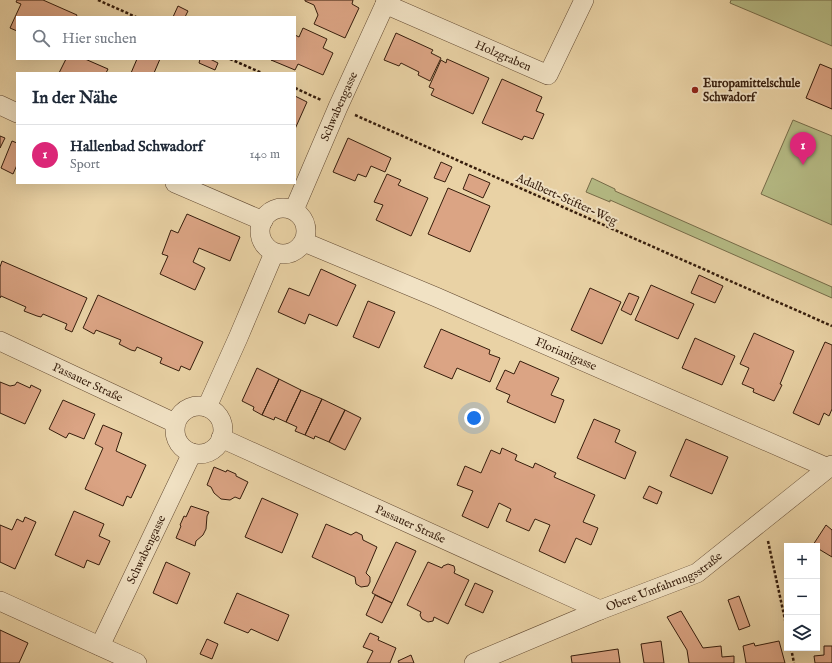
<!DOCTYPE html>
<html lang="de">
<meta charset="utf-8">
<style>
body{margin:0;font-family:"IM FELL English",serif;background:#f6f6f7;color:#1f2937}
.controls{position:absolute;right:12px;bottom:12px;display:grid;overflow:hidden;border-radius:0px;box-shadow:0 4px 16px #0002}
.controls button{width:36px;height:36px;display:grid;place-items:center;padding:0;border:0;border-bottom:1px solid #e0e1e3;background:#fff;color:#1f2937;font:20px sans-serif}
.you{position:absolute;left:474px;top:418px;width:14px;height:14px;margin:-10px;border:3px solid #fff;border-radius:50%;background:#1a73e8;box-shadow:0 0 0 6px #1a73e833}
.badge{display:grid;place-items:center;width:26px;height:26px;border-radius:50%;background:#db2777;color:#fff;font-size:13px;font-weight:700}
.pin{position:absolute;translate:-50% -33px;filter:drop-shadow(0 1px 2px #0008)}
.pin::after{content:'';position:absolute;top:21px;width:14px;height:12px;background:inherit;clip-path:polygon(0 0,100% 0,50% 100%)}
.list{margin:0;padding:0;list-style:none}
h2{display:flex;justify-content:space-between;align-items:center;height:52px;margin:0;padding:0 16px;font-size:17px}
h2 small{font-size:13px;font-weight:400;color:#747a83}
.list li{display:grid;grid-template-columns:26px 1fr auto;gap:12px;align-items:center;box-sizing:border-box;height:60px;padding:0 16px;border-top:1px solid #e0e1e3}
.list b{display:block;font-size:15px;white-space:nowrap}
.list p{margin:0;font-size:13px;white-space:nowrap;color:#747a83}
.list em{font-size:13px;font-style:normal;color:#747a83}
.icon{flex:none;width:22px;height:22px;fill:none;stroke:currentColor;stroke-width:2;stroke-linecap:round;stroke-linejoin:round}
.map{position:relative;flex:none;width:832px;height:663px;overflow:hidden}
.search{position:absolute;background:#fff;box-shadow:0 4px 16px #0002;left:16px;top:16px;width:280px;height:44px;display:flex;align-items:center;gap:10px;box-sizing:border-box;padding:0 14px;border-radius:0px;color:#747a83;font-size:15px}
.panel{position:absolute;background:#fff;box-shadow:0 4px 16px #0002;left:16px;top:72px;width:280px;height:112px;border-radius:0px}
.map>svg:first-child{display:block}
.green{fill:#b6bc86;stroke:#766c49}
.building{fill:#dba484;stroke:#361d0c}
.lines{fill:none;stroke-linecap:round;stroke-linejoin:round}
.minor-casing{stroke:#634a32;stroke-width:20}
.path{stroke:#361d0c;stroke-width:2.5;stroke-dasharray:3 2;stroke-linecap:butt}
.minor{stroke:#f1e2c4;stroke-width:19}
.poi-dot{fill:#8f2418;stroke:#f1e2c4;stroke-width:1.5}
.labels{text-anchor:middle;stroke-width:4;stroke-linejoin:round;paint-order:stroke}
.street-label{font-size:12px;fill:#361d0c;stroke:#f1e2c4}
.poi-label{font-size:12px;font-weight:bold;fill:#361d0c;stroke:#f1e2c4;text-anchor:start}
</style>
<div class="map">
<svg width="832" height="663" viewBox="0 0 832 663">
<rect width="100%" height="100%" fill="#e9d2a5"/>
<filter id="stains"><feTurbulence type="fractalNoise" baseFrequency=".005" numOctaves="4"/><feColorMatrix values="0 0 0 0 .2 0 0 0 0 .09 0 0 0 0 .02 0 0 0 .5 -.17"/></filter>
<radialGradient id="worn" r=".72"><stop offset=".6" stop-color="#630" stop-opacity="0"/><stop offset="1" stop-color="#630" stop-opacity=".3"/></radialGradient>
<path class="green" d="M 731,0 L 832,0 L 832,46 L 730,3 Z
M 793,120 L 832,136 L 832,225 L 761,194 Z
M 592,178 L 615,189 L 615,191 L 832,287 L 832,298 L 610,200 L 610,202 L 586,192 Z"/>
<path class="building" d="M 17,0 L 43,0 L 77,15 L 76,17 L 17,17 L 17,31 L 10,28 L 21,4 L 16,2 Z
M 305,0 L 353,0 L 352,4 L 359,8 L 345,38 L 314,24 L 318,15 L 314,5 L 305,1 Z
M 178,6 L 188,11 L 185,17 L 173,17 Z
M 303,28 L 327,39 L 323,48 L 333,53 L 323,75 L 298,64 L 295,70 L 271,60 L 295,59 L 295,35 L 299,37 Z
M 396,33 L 433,50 L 431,53 L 441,58 L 430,81 L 418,75 L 419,72 L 401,63 L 399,66 L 384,60 Z
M 66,59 L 85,59 L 108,69 L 106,73 L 59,73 Z
M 137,59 L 160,59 L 154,73 L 131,73 Z
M 200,59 L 210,59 L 218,63 L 215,70 L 199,63 Z
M 447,59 L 489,78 L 473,114 L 431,95 L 434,89 L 429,87 L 441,60 L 446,63 Z
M 820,64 L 832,69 L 832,109 L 806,98 Z
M 502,79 L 542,97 L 536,111 L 544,114 L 533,139 L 524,136 L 522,140 L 482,123 Z
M 295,96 L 307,102 L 295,129 Z
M 0,136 L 5,138 L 0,148 Z
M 348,138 L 391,158 L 385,172 L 371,166 L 366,177 L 358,174 L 355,181 L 333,172 Z
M 12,141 L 17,143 L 17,165 L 13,174 L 1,168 Z
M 441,162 L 452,167 L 445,182 L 434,178 Z
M 387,174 L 401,180 L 398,185 L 428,198 L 411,236 L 376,220 L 383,205 L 374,202 Z
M 469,174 L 490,183 L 483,198 L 463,189 Z
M 448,188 L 490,206 L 470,252 L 428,234 Z
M 187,214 L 240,237 L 230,261 L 199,248 L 193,262 L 205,268 L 195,290 L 160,274 L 168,256 L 162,254 L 171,230 L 178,233 Z
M 2,261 L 87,298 L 72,332 L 65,329 L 67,324 L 43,314 L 41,317 L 37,316 L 24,311 L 26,307 L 1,296 L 0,298 L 0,267 Z
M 321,269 L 356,285 L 337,326 L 309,314 L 305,324 L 278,312 L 289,288 L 309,296 Z
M 699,275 L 723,286 L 715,303 L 691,293 Z
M 651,285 L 694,304 L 678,339 L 635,320 Z
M 590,288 L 621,302 L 602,344 L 571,330 Z
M 629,293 L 639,297 L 631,315 L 621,310 Z
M 98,295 L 203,342 L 190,370 L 181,366 L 179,371 L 160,363 L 162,358 L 137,347 L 135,351 L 131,350 L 119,344 L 121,340 L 96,330 L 94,334 L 83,328 Z
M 368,301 L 395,312 L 379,348 L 353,337 Z
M 441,329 L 490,350 L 489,354 L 500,358 L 490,382 L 457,368 L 452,379 L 424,367 Z
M 754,333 L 794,351 L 780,384 L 782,385 L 774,401 L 753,392 L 754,389 L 742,384 L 749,368 L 740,364 Z
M 695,338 L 735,356 L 722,385 L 682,368 Z
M 825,342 L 832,345 L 832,409 L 829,416 L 824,413 L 819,425 L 793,413 Z
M 520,361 L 559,378 L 551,395 L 564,400 L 555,423 L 507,402 L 510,395 L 496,389 L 505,370 L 514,374 Z
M 257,368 L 279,379 L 262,415 L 253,410 L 254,407 L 242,401 Z
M 279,379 L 301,390 L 286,422 L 275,417 L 274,420 L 262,415 Z
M 0,382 L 10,386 L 15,385 L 17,382 L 30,388 L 31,385 L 41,390 L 25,424 L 0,413 Z
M 301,390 L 322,399 L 305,435 L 295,431 L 297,427 L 286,422 Z
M 322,399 L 345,410 L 329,442 L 315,436 L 314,439 L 305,435 Z
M 63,400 L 95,414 L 84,439 L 69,433 L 66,438 L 49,429 Z
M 345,410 L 361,418 L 345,450 L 329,442 Z
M 594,419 L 620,430 L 615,442 L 636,452 L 625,479 L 577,458 Z
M 103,425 L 122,433 L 116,451 L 146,465 L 131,498 L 127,496 L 123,506 L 85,489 L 103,448 L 95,444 Z
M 686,439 L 728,457 L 712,494 L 670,476 Z
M 502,448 L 517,455 L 515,460 L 517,461 L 533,468 L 535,463 L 556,473 L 554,477 L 595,495 L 583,522 L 598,528 L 591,545 L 576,538 L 565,563 L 539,551 L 550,525 L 535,519 L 529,531 L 506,521 L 511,509 L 499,503 L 488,528 L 462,516 L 473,491 L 457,485 L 465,466 L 481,473 L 491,450 L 500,454 Z
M 214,467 L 226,472 L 227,470 L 236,474 L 236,476 L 248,482 L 240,499 L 235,497 L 230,500 L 221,499 L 214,493 L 211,487 L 207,485 Z
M 649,486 L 662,492 L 657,504 L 643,498 Z
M 262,498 L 298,514 L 282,553 L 245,537 Z
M 191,506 L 209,512 L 207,516 L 206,529 L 203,535 L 196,541 L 195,546 L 176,538 L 181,526 L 180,525 L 184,516 L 186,517 Z
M 74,511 L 104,524 L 99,536 L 110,541 L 99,565 L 87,560 L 84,568 L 55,555 Z
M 25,517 L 36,522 L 15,569 L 0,562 L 0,525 L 12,530 L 17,519 L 23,522 Z
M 326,524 L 351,535 L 356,532 L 362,535 L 363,540 L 377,547 L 366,573 L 370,577 L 370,582 L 368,586 L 361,587 L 356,584 L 355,577 L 312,557 Z
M 826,525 L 832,530 L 832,557 L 817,548 L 817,546 L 813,545 Z
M 396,542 L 416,551 L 392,603 L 372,593 Z
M 166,562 L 190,573 L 177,604 L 153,593 Z
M 428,562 L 442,568 L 443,566 L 448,564 L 454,566 L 455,570 L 454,573 L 469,580 L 448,624 L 434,617 L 433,621 L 428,622 L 422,619 L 420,615 L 421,612 L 407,605 Z
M 475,583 L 493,591 L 483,613 L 465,605 Z
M 237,593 L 289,615 L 278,641 L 251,629 L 248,633 L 224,623 Z
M 375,595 L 392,603 L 382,623 L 366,615 Z
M 739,596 L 750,626 L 739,630 L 728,600 Z
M 681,611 L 703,648 L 721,646 L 722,657 L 734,656 L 734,663 L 689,663 L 687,650 L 667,617 Z
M 0,630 L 28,643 L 19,663 L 0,663 Z
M 370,633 L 379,637 L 378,640 L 396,648 L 390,663 L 367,663 L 373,651 L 363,647 Z
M 207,639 L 218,644 L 212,659 L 200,654 Z
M 661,641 L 664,663 L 644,663 L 641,644 Z
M 779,641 L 785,663 L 746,663 L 743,646 L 754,643 L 755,646 Z
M 824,646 L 832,646 L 832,663 L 815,663 L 814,656 L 824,655 Z
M 618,649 L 620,663 L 572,663 L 571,656 Z
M 411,655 L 414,663 L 399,663 L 398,661 Z"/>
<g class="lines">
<g class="minor-casing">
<g id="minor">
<path id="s1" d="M 385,4 L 548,75 L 584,0"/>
<path d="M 0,105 L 17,113"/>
<path d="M 175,183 L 263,221"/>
<circle cx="283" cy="231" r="23"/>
<path id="s2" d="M 294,210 L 338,107 L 387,0"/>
<path id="s3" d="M 304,242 L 436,297 L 828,468"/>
<path id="s4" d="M 0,341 L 175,423"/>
<circle cx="199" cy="430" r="24"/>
<path d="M 207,407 L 238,338 L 274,253"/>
<path id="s5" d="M 221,438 L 600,610"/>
<path d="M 0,601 L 137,663"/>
<path id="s6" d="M 100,646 L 192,453"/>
<path id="s7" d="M 474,663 L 600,610 L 697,573 L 832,465"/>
</g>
</g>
<path class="path" d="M 98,0 L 136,17
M 230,59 L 262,73
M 295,88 L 321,100
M 355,115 L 832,326
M 768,541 L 787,629
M 791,648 L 794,663"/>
<use href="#minor" class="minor"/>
</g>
<circle class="poi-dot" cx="695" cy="90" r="4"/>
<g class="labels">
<g class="street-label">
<text dy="4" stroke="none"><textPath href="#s1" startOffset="129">Holzgraben</textPath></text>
<text dy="4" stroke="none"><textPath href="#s2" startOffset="113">Schwabengasse</textPath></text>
<text transform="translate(567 199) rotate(24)" y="4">Adalbert-Stifter-Weg</text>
<text dy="4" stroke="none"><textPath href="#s3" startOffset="285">Florianigasse</textPath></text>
<text dy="4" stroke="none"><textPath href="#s4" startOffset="97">Passauer Straße</textPath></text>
<text dy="4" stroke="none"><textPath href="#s5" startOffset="208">Passauer Straße</textPath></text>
<text dy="4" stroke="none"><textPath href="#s6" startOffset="107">Schwabengasse</textPath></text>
<text dy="4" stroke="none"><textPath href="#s7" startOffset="207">Obere Umfahrungsstraße</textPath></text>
</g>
<g class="poi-label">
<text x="703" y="87">Europamittelschule<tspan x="703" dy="14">Schwadorf</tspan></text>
</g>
</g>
<rect width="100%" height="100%" filter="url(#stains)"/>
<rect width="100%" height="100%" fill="url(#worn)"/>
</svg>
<div class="controls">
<button>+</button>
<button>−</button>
<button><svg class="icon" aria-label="layers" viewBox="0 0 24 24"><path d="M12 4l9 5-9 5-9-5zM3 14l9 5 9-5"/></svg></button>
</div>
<div class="you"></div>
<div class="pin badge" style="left:803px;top:165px">1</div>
<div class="search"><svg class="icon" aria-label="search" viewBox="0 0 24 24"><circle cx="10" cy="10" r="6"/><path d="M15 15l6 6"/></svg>Hier suchen</div>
<section class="panel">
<h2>In der Nähe<small></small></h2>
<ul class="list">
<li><span class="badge">1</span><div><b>Hallenbad Schwadorf</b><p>Sport</p></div><em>140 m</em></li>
</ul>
</section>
</div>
